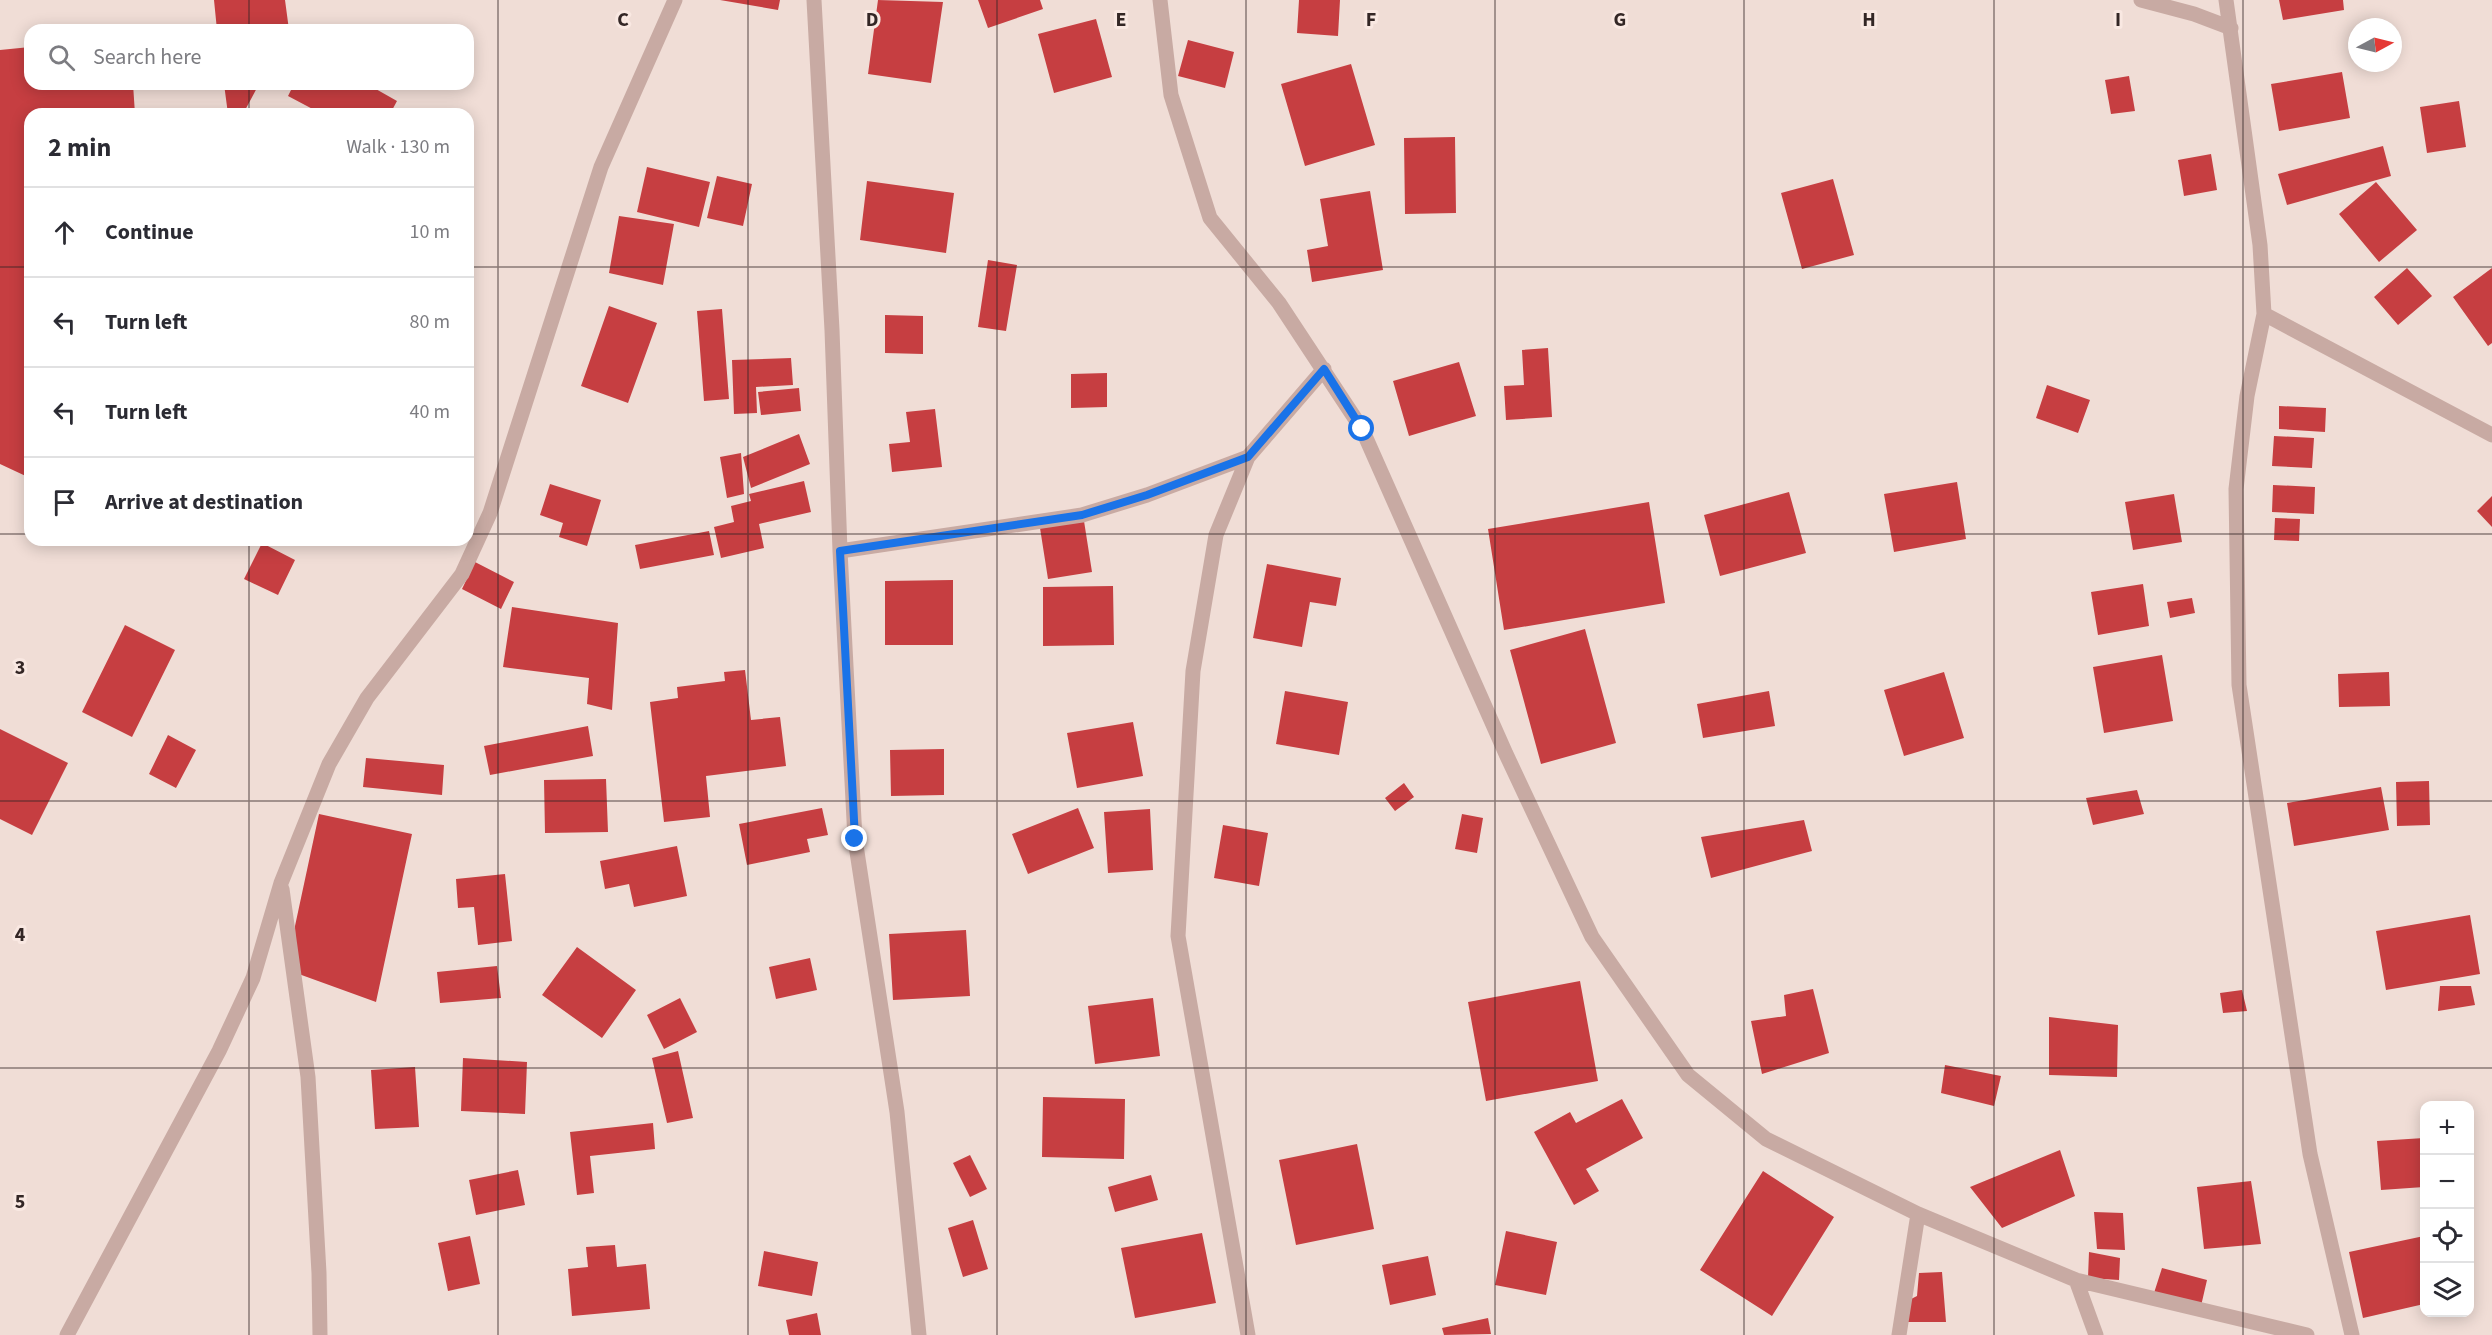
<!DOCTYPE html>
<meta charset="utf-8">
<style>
body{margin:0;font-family:"Source Sans 3",sans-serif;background:#f2f2f3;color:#2b2b33}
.controls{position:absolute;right:18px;bottom:18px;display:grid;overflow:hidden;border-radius:12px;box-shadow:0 3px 15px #0003}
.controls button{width:54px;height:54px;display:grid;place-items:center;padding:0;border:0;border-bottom:2px solid #e1e1e2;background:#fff;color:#2b2b33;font:30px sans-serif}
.compass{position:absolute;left:2348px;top:18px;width:54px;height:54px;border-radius:50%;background:#fff;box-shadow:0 3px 15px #0003;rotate:83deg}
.stop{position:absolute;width:18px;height:18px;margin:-14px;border:4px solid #1a73e8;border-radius:50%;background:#fff}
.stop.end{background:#1a73e8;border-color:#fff;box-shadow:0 2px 6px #0008}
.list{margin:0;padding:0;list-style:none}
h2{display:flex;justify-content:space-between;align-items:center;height:78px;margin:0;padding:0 24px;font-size:26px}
h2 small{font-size:20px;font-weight:400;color:#7c7c81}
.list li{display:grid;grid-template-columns:39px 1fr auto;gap:18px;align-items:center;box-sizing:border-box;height:90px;padding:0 24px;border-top:2px solid #e1e1e2}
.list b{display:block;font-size:22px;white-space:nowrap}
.list em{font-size:20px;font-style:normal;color:#7c7c81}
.icon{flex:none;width:33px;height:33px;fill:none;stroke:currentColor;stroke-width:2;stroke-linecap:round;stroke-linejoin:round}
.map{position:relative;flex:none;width:2492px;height:1335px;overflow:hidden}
.search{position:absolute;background:#fff;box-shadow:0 3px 15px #0003;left:24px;top:24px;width:450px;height:66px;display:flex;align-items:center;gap:15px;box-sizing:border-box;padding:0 21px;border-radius:18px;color:#7c7c81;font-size:22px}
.panel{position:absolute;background:#fff;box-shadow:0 3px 15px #0003;left:24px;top:108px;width:450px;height:438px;border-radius:18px}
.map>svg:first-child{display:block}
.building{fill:#c63e41}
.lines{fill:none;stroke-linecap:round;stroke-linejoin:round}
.minor{stroke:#c8aaa3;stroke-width:15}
.route{stroke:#1a73e8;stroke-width:8}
.grid{fill:none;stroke:#332625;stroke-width:1.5;stroke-opacity:0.55}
.grid-label{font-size:20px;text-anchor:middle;font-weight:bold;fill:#332625;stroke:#f9e8e2;stroke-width:6;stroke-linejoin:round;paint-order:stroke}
</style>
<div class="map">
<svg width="2492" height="1335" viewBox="0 0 2492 1335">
<rect width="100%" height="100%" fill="#f0ddd6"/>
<path class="building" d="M 214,0 L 285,0 L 289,30 L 217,30 Z
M 720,0 L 780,0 L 778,10 Z
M 878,0 L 943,2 L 931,83 L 868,74 Z
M 978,0 L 1040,0 L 1043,9 L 988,28 Z
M 1299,0 L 1340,0 L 1338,36 L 1297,33 Z
M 2279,0 L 2343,0 L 2344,10 L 2283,20 Z
M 1096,19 L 1112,77 L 1054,93 L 1038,34 Z
M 1188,40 L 1234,52 L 1225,88 L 1178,76 Z
M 30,47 L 30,84 L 133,84 L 135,114 L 30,114 L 30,478 L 0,464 L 0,50 Z
M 1351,64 L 1375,145 L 1305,166 L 1281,84 Z
M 2342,72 L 2350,118 L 2279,131 L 2271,84 Z
M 2129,76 L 2135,111 L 2111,114 L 2105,80 Z
M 224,84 L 259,84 L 243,114 L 228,114 Z
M 294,84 L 367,84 L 397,101 L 390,114 L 322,114 L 288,96 Z
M 2459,101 L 2466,147 L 2427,153 L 2420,107 Z
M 1455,137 L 1456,213 L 1405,214 L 1404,138 Z
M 2383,146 L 2391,176 L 2287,205 L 2278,174 Z
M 2211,154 L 2217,190 L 2184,196 L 2178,160 Z
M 647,167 L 710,182 L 699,227 L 637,212 Z
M 717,176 L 752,184 L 743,226 L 707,218 Z
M 1833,179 L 1854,255 L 1802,269 L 1781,193 Z
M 867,181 L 954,193 L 946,253 L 860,240 Z
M 2376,182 L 2417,230 L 2379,262 L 2339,214 Z
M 1370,191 L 1383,270 L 1312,282 L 1307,250 L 1328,246 L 1320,199 Z
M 619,216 L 674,224 L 663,285 L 609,273 Z
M 988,260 L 1017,265 L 1006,331 L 978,327 Z
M 2407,268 L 2432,296 L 2398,325 L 2374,297 Z
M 2492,268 L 2492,343 L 2488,346 L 2453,297 Z
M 609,306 L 657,323 L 628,403 L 581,386 Z
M 722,309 L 729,399 L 704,401 L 697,311 Z
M 885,315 L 923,316 L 923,354 L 885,353 Z
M 1548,348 L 1552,417 L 1506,420 L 1504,386 L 1524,385 L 1522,350 Z
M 791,358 L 793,385 L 756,387 L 757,413 L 734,414 L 732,360 Z
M 1459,362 L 1476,416 L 1409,436 L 1393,381 Z
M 1107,373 L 1107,407 L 1071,408 L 1071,374 Z
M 2047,385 L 2090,400 L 2078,433 L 2036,418 Z
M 799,388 L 801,411 L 761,415 L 758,392 Z
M 2279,406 L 2326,408 L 2325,432 L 2279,429 Z
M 935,409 L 942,467 L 892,472 L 889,444 L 910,442 L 906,412 Z
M 799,434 L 810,464 L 751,488 L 743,457 Z
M 2274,436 L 2314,438 L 2312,468 L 2272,466 Z
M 741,453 L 744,494 L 727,498 L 720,457 Z
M 804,481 L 811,512 L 759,524 L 764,548 L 721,558 L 714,527 L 734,522 L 731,506 L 751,501 L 749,494 Z
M 1957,482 L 1966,539 L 1894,552 L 1884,494 Z
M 550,484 L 601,500 L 587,546 L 559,537 L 563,523 L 540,515 Z
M 2273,485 L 2315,487 L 2314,514 L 2272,512 Z
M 1789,492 L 1806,553 L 1720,576 L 1704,515 Z
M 2174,494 L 2182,542 L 2133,550 L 2125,502 Z
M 2492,496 L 2492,527 L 2477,511 Z
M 1649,502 L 1665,603 L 1504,630 L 1488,529 Z
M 2275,518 L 2300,519 L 2299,541 L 2274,540 Z
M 1084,521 L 1092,572 L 1048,579 L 1040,528 Z
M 709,531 L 714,555 L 640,569 L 635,545 Z
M 262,543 L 295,560 L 278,595 L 244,579 Z
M 475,562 L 514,582 L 501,609 L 462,589 Z
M 1267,564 L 1341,578 L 1336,606 L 1310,602 L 1302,647 L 1253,638 Z
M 953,580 L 953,645 L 885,645 L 885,581 Z
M 2143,584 L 2149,626 L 2098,635 L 2091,592 Z
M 1113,586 L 1114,645 L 1043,646 L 1043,587 Z
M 2192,598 L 2195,613 L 2170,618 L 2167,602 Z
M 512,607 L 618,623 L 612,710 L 587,704 L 589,678 L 503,667 Z
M 125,625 L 175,650 L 132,737 L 82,712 Z
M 1585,629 L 1616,743 L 1541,764 L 1510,650 Z
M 2162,655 L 2173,721 L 2104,733 L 2093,667 Z
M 745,670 L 751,720 L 780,717 L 786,766 L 706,776 L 710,817 L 664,822 L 650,702 L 678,698 L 677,687 L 725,681 L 724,672 Z
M 1944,672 L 1964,738 L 1904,756 L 1884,690 Z
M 2389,672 L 2390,706 L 2339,707 L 2338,674 Z
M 1285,691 L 1348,702 L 1339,755 L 1276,744 Z
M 1769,691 L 1775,726 L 1703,738 L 1697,704 Z
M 1133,722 L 1143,776 L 1077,788 L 1067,733 Z
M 588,726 L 593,756 L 490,775 L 484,746 Z
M 0,729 L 68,763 L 32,835 L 0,819 Z
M 168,735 L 196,750 L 176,788 L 149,774 Z
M 944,749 L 944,795 L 891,796 L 890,750 Z
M 366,758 L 444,765 L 442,795 L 363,787 Z
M 606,779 L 608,832 L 545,833 L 544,780 Z
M 2429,781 L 2430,825 L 2397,826 L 2396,782 Z
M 1404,783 L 1414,797 L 1395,811 L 1385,798 Z
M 2381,787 L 2389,830 L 2294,846 L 2287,803 Z
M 2137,790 L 2144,814 L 2093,825 L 2086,798 Z
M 822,808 L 828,835 L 807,839 L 810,852 L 747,865 L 739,824 Z
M 1078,808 L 1094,848 L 1028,874 L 1012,834 Z
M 1150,809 L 1153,870 L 1108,873 L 1104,812 Z
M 319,814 L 412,834 L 376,1002 L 296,973 L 295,926 Z
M 1462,814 L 1483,818 L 1477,853 L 1455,849 Z
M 1804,820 L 1812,851 L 1711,878 L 1701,837 Z
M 1223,825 L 1268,833 L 1259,886 L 1214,878 Z
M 677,846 L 687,896 L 634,907 L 629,884 L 605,889 L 600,861 Z
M 505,874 L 512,941 L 478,945 L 474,907 L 458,908 L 456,879 Z
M 2470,915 L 2480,974 L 2386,990 L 2376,931 Z
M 966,930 L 970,996 L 893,1000 L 889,934 Z
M 577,947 L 636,990 L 602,1038 L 542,995 Z
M 810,958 L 817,990 L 776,999 L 769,967 Z
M 497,966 L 501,998 L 440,1003 L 437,972 Z
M 1580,981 L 1598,1081 L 1486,1101 L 1468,1002 Z
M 2440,986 L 2471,986 L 2475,1005 L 2438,1011 Z
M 1813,989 L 1829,1053 L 1762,1074 L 1751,1021 L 1786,1016 L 1784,995 Z
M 2242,990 L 2247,1011 L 2223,1013 L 2220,993 Z
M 680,998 L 697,1032 L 664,1049 L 647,1015 Z
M 1153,998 L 1160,1056 L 1095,1064 L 1088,1006 Z
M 2049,1017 L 2118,1025 L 2117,1077 L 2049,1075 Z
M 678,1051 L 693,1118 L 667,1123 L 652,1058 Z
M 463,1058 L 527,1062 L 525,1114 L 461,1111 Z
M 1945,1065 L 2001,1076 L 1994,1106 L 1941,1093 Z
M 415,1067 L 419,1127 L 375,1129 L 371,1070 Z
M 1043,1097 L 1125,1099 L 1124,1159 L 1042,1157 Z
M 1622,1099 L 1643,1138 L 1586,1169 L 1599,1191 L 1574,1205 L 1534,1132 L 1570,1112 L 1576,1123 Z
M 653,1123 L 655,1149 L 590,1156 L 594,1193 L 577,1195 L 570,1132 Z
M 2424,1138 L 2424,1187 L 2381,1190 L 2377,1141 Z
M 1357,1144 L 1374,1229 L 1296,1245 L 1279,1160 Z
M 2060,1150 L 2075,1196 L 2002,1228 L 1970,1187 Z
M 970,1155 L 987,1189 L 970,1197 L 953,1163 Z
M 518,1170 L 525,1205 L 476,1215 L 469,1180 Z
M 1763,1171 L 1834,1217 L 1772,1316 L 1700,1270 Z
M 1151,1175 L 1158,1200 L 1115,1212 L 1108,1187 Z
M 2251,1181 L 2261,1244 L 2204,1249 L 2197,1187 Z
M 2094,1212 L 2123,1213 L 2125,1250 L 2097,1249 Z
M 973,1220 L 988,1269 L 963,1277 L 948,1228 Z
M 1506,1231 L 1557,1242 L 1546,1295 L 1495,1285 Z
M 1202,1233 L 1216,1303 L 1135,1318 L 1121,1248 Z
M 470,1236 L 480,1284 L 448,1291 L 438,1243 Z
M 2424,1236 L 2424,1304 L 2363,1318 L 2349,1252 Z
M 615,1245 L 617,1267 L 646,1264 L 650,1309 L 572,1316 L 568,1269 L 588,1267 L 586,1247 Z
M 764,1251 L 818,1262 L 812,1296 L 758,1286 Z
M 2089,1252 L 2120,1258 L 2119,1280 L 2088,1278 Z
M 1428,1256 L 1436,1295 L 1390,1305 L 1382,1265 Z
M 2162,1268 L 2207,1280 L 2201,1306 L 2154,1293 Z
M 1942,1272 L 1946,1322 L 1907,1322 L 1905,1302 L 1917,1296 L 1919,1273 Z
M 817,1313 L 821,1335 L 789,1335 L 786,1320 Z
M 1488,1318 L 1491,1334 L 1444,1335 L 1442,1328 Z"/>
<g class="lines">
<path class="minor" d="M 814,0 L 832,330 L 840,551 L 855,839 L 897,1112 L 919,1335
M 1160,0 L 1171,95 L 1210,218 L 1279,303 L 1362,429 L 1506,754 L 1592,937 L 1688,1075 L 1766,1139 L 1918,1214 L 2076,1280 L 2307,1335
M 2141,0 L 2194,14 L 2231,28
M 2226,0 L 2260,245 L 2264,314 L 2247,396 L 2236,489 L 2239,685 L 2310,1154 L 2352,1335
M 2264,314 L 2492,435
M 840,551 L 1082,515 L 1147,495 L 1248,457
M 282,889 L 308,1077 L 319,1273 L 320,1335
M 2076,1280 L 2096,1335
M 67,1335 L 219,1051 L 253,978 L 281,883 L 329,764 L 367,698 L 462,574 L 490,513 L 601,167 L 675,0
M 1248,1335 L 1178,936 L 1193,671 L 1216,535 L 1248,457 L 1324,369
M 1899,1335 L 1918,1214"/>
</g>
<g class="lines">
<path class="route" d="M 855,839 L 840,551 L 1082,515 L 1147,495 L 1248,457 L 1324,369 L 1362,429"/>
</g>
<path class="grid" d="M 249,0 L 249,30M 498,0 L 498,1335M 748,0 L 748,1335M 997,0 L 997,1335M 1246,0 L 1246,1335M 1495,0 L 1495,1335M 1744,0 L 1744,1335M 1994,0 L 1994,1335M 2243,0 L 2243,1335M 249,84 L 249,114M 0,267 L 30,267M 468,267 L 2492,267M 0,534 L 30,534M 468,534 L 2492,534M 249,540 L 249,1335M 0,801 L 2492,801M 0,1068 L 2492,1068"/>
<g class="grid-label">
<text x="623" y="26">C</text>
<text x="872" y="26">D</text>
<text x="1121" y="26">E</text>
<text x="1371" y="26">F</text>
<text x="1620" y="26">G</text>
<text x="1869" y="26">H</text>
<text x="2118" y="26">I</text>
<text x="20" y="674">3</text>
<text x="20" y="941">4</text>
<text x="20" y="1208">5</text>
</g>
</svg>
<div class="controls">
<button>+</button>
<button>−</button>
<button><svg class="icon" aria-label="locate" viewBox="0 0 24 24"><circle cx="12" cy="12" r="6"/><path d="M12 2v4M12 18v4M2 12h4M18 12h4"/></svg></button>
<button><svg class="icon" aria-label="layers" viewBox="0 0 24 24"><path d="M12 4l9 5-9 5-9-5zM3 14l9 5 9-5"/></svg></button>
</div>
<svg class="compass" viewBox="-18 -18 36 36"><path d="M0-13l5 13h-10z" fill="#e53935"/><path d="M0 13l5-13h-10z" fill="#7c7c81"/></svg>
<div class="stop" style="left:1362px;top:429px"></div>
<div class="stop end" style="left:855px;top:839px"></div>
<div class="search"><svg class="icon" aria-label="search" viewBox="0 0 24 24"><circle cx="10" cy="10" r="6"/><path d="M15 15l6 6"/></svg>Search here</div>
<section class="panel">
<h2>2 min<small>Walk · 130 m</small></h2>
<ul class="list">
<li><svg class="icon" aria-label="ahead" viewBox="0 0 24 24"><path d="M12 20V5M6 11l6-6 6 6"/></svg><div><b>Continue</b></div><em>10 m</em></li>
<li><svg class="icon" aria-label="left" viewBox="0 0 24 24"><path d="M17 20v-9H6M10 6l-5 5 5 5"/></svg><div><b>Turn left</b></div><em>80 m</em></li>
<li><svg class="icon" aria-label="left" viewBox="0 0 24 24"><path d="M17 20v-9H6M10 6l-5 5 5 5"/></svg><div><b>Turn left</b></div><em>40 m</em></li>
<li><svg class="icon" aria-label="arrive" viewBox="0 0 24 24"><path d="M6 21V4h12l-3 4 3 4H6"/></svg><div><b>Arrive at destination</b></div></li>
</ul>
</section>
</div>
